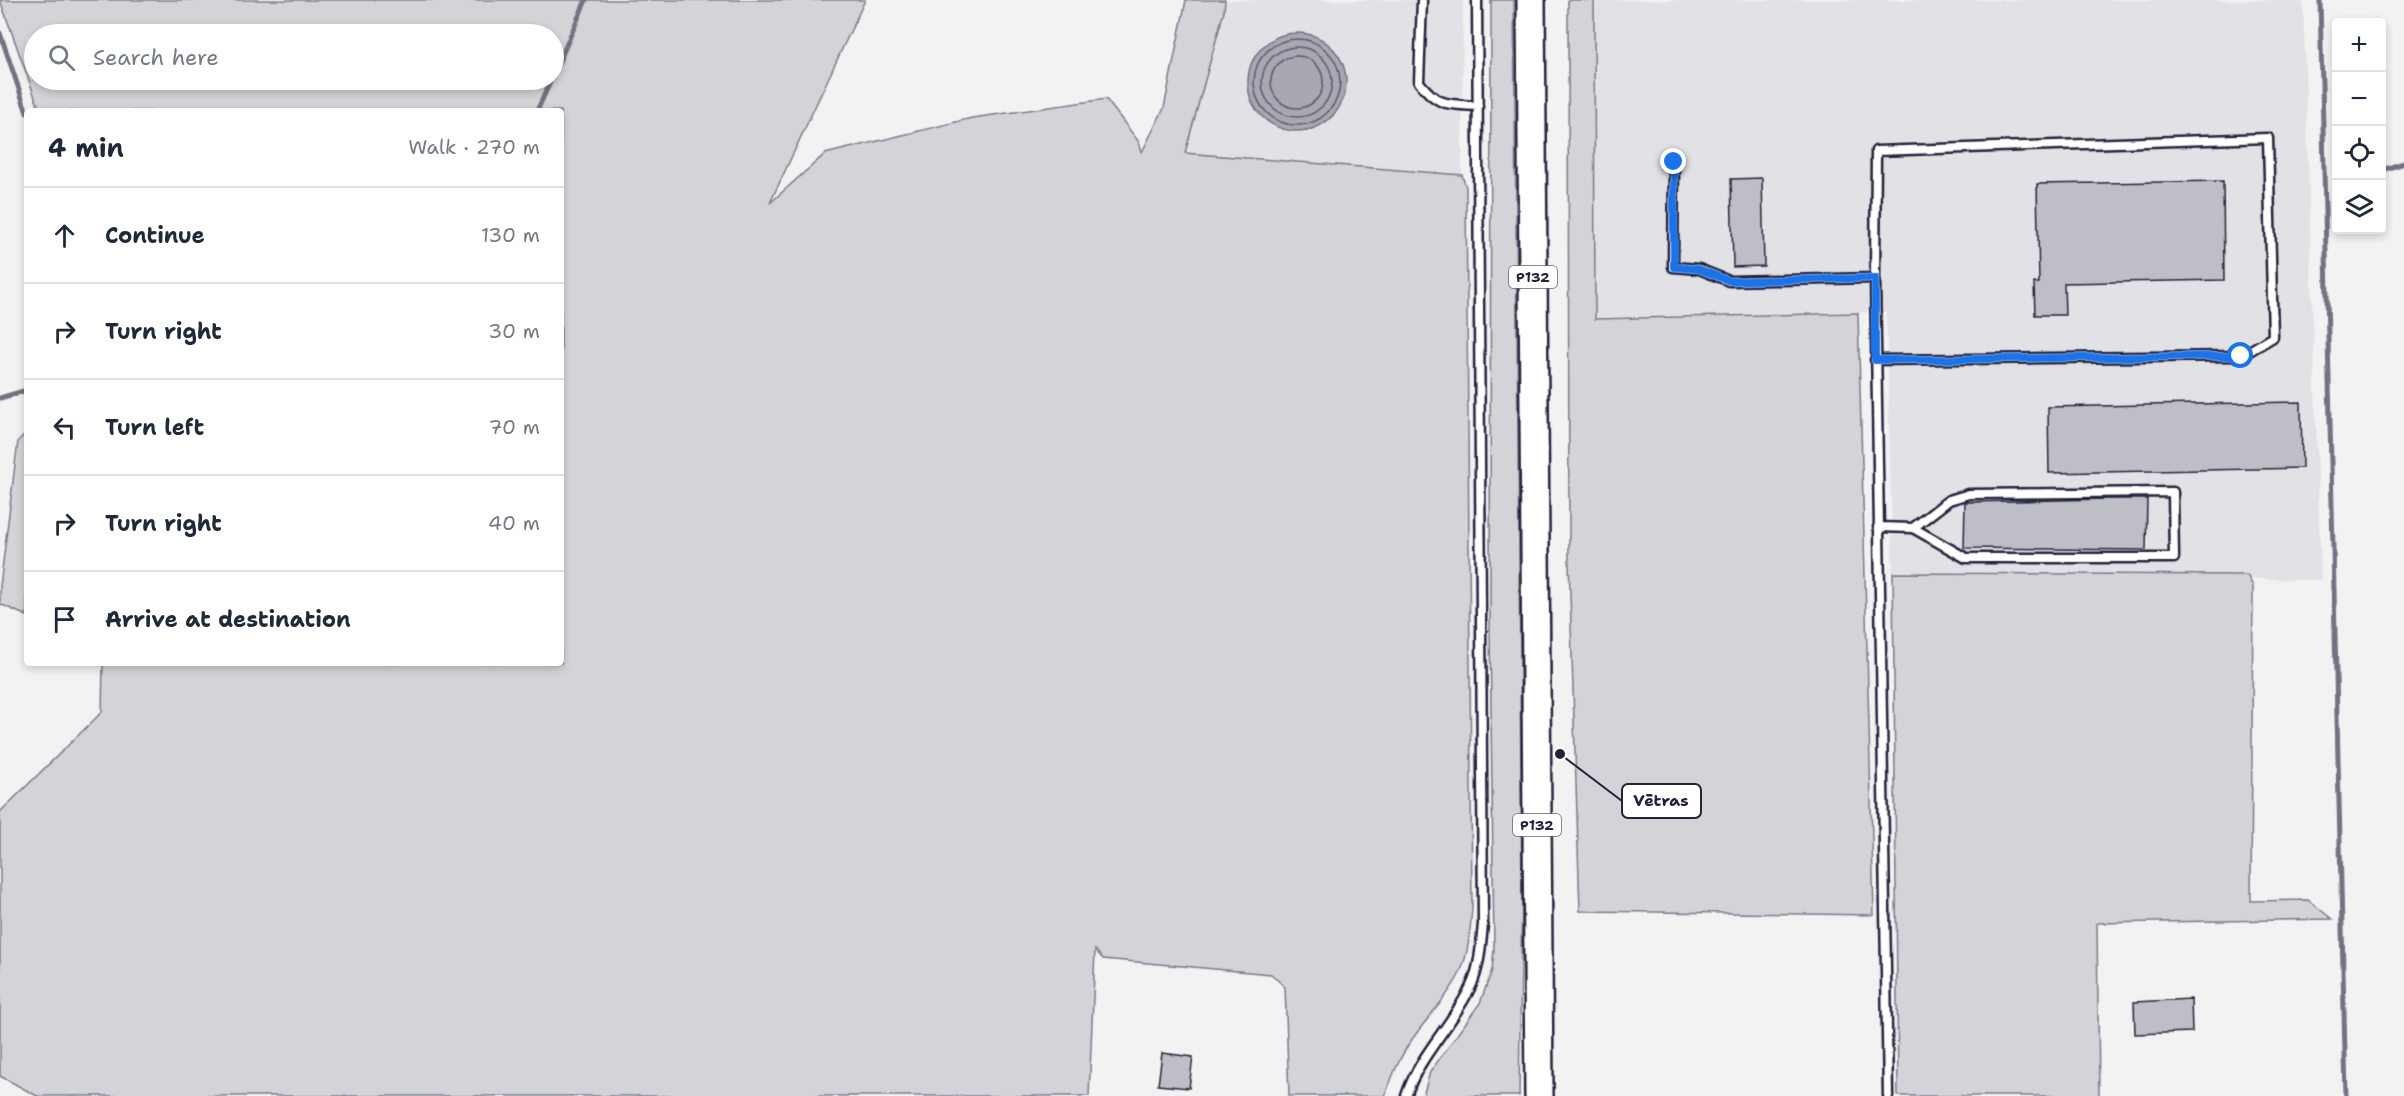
<!DOCTYPE html>
<meta charset="utf-8">
<style>
body{margin:0;font-family:"Shantell Sans",sans-serif;background:#f2f2f3;color:#1f2937}
.controls{position:absolute;right:18px;top:18px;display:grid;overflow:hidden;border-radius:6px;box-shadow:0 3px 9px #0003}
.controls button{width:54px;height:54px;display:grid;place-items:center;padding:0;border:0;border-bottom:2px solid #e0e1e3;background:#fff;color:#1f2937;font:30px sans-serif}
.stop{position:absolute;width:18px;height:18px;margin:-14px;border:4px solid #1a73e8;border-radius:50%;background:#fff}
.stop.end{background:#1a73e8;border-color:#fff;box-shadow:0 2px 6px #0008}
.list{margin:0;padding:0;list-style:none}
h2{display:flex;justify-content:space-between;align-items:center;height:78px;margin:0;padding:0 24px;font-size:26px}
h2 small{font-size:20px;font-weight:400;color:#747a83}
.list li{display:grid;grid-template-columns:39px 1fr auto;gap:18px;align-items:center;box-sizing:border-box;height:96px;padding:0 24px;border-top:2px solid #e0e1e3}
.list b{display:block;font-size:22px;white-space:nowrap}
.list em{font-size:20px;font-style:normal;color:#747a83}
.icon{flex:none;width:33px;height:33px;fill:none;stroke:currentColor;stroke-width:2;stroke-linecap:round;stroke-linejoin:round}
.map{position:relative;flex:none;width:2404px;height:1096px;overflow:hidden}
.search{position:absolute;background:#fff;box-shadow:0 3px 9px #0003;left:24px;top:24px;width:540px;height:66px;display:flex;align-items:center;gap:15px;box-sizing:border-box;padding:0 21px;border-radius:33px;color:#747a83;font-size:22px}
.panel{position:absolute;background:#fff;box-shadow:0 3px 9px #0003;left:24px;top:108px;width:540px;height:558px;border-radius:6px}
.map>svg:first-child{display:block}
.built{fill:#e2e2e6}
.green{fill:#d3d3d8;stroke:#7a7a8a;stroke-width:1.5;fill-rule:evenodd}
.water{fill:#a8a8b2;stroke:#727282;stroke-width:1.5}
.lines{fill:none;stroke-linecap:round;stroke-linejoin:round}
.shore{stroke:#58586b;stroke-width:1.5}
.stream{stroke:#727282;stroke-width:5}
.building{fill:#bebec6;stroke:#22223b;stroke-width:1.5}
.lane-casing{stroke:#22223b;stroke-width:13}
.primary-casing{stroke:#22223b;stroke-width:32}
.lane{stroke:#fff;stroke-width:8}
.primary{stroke:#fff;stroke-width:27}
.route{stroke:#1a73e8;stroke-width:8}
.labels{text-anchor:middle;stroke-width:4.5;stroke-linejoin:round;paint-order:stroke}
.shield{fill:#fff;stroke:#646476;stroke-width:1.5}
.shield-label{font-size:14px;font-weight:bold;fill:#22223b}
.leader{fill:none;stroke:#22223b;stroke-width:2}
.callout-dot{fill:#22223b;stroke:#fff;stroke-width:2}
.callout{fill:#fff;stroke:#22223b;stroke-width:2}
.callout-label{font-size:16px;text-anchor:middle;font-weight:bold;fill:#22223b}
</style>
<div class="map">
<svg width="2404" height="1096" viewBox="0 0 2404 1096">
<rect width="100%" height="100%" fill="#f2f2f3"/>
<filter id="ink" filterUnits="userSpaceOnUse"><feTurbulence type="fractalNoise" baseFrequency=".0167" numOctaves="2"/><feDisplacementMap in="SourceGraphic" scale="12" xChannelSelector="R" yChannelSelector="G"/><feConvolveMatrix kernelMatrix="1 2 1 2 8 2 1 2 1" color-interpolation-filters="sRGB"/></filter>
<g filter="url(#ink)">
<path class="built" d="M 1225,0 L 1463,0 L 1462,175 L 1185,153 L 1224,11 Z
M 1594,0 L 2303,0 L 2321,580 L 1893,573 L 1886,312 L 1595,320 Z"/>
<path class="green" d="M 0,0 L 865,0 L 770,203 L 825,154 L 972,118 L 1106,99 L 1139,142 L 1142,152 L 1164,108 L 1186,0 L 1225,0 L 1224,11 L 1185,153 L 1462,175 L 1466,187 L 1472,908 C 1470,930 1469,953 1460,973 C 1448,998 1426,1018 1411,1041 C 1399,1058 1392,1077 1385,1096 L 1289,1096 L 1285,987 L 1271,974 L 1103,959 L 1095,950 L 1089,1096 L 37,1096 L 0,1076 L 0,812 L 102,712 L 103,663 L 561,663 L 561,111 L 40,111 ZM 34,34 L 554,34 L 554,80 L 34,80 Z
M 1491,0 L 1514,0 L 1522,890 L 1519,1096 L 1423,1096 L 1430,1072 L 1480,1003 L 1492,970 L 1494,949 L 1490,631 Z
M 1568,0 L 1594,0 L 1595,319 L 1858,313 L 1874,915 L 1580,911 L 1569,562 Z
M 27,432 L 27,616 L 0,604 L 0,586 L 18,441 Z
M 1893,573 L 2247,575 L 2253,586 L 2251,901 L 2308,900 L 2332,919 L 2097,923 L 2099,1096 L 1898,1096 Z"/>
<path class="water" d="M1248 82a49 49 0 1 1 98 0a49 49 0 1 1-98 0Z"/>
<g class="lines">
<path class="shore" d="M1254 82a43 43 0 1 1 86 0a43 43 0 1 1-86 0Z
M1262 82a35 35 0 1 1 70 0a35 35 0 1 1-70 0Z
M1271 82a26 26 0 1 1 52 0a26 26 0 1 1-52 0Z"/>
<path class="stream" d="M 2320,0 L 2346,1096
M 0,33 L 27,113
M 554,73 L 586,0
M 537,111 L 551,80
M 2382,170 L 2404,163
M 0,398 L 27,390"/>
</g>
<path class="building" d="M 1762,178 L 1764,266 L 1733,267 L 1731,179 Z
M 2223,181 L 2224,280 L 2064,283 L 2065,315 L 2035,315 L 2034,283 L 2039,283 L 2037,184 Z
M 2301,402 L 2302,468 L 2049,473 L 2048,407 Z
M 2106,499 L 2147,499 L 2146,550 L 1964,548 L 1965,502 Z
M 2191,999 L 2192,1032 L 2135,1034 L 2134,1002 Z
M 1162,1053 L 1193,1057 L 1189,1088 L 1158,1085 Z"/>
<g class="lines">
<g class="lane-casing">
<path id="lane" d="M 1422,1 L 1419,82 C 1439,107 1447,104 1478,106
M 1674,162 L 1673,267 L 1699,269 L 1729,281 L 1875,278 L 1888,1096
M 1875,278 L 1876,151 L 2268,138 L 2273,337 L 2241,356 L 1875,360
M 1878,527 L 1913,528 L 1949,500 L 1969,494 L 2173,492 L 2174,558 L 1966,558 L 1913,528
M 1406,1096 C 1420,1053 1454,1024 1472,984 C 1480,965 1481,944 1483,924 L 1477,0"/>
</g>
<g class="primary-casing">
<path id="primary" d="M 1531,0 L 1539,1096"/>
</g>
<use href="#lane" class="lane"/>
<use href="#primary" class="primary"/>
</g>
</g>
<g class="lines" filter="url(#ink)">
<path class="route" d="M 1674,162 L 1674,267 L 1698,269 L 1730,281 L 1875,278 L 1875,360 L 2241,356"/>
</g>
<g class="labels">
<g class="shield">
<rect x="1509" y="266" width="48" height="22" rx="4.5"/>
<rect x="1513" y="814" width="48" height="22" rx="4.5"/>
</g>
<g class="shield-label">
<text x="1533" y="282">P132</text>
<text x="1537" y="830">P132</text>
</g>
</g>
<path class="leader" d="M1560 754L1622 801"/>
<circle class="callout-dot" cx="1560" cy="754" r="6"/>
<rect class="callout" x="1622" y="784" width="79" height="34" rx="6"/>
<g class="callout-label">
<text x="1661" y="806">Vētras</text>
</g>
</svg>
<div class="controls">
<button>+</button>
<button>−</button>
<button><svg class="icon" aria-label="locate" viewBox="0 0 24 24"><circle cx="12" cy="12" r="6"/><path d="M12 2v4M12 18v4M2 12h4M18 12h4"/></svg></button>
<button><svg class="icon" aria-label="layers" viewBox="0 0 24 24"><path d="M12 4l9 5-9 5-9-5zM3 14l9 5 9-5"/></svg></button>
</div>
<div class="stop" style="left:2241px;top:356px"></div>
<div class="stop end" style="left:1674px;top:162px"></div>
<div class="search"><svg class="icon" aria-label="search" viewBox="0 0 24 24"><circle cx="10" cy="10" r="6"/><path d="M15 15l6 6"/></svg>Search here</div>
<section class="panel">
<h2>4 min<small>Walk · 270 m</small></h2>
<ul class="list">
<li><svg class="icon" aria-label="ahead" viewBox="0 0 24 24"><path d="M12 20V5M6 11l6-6 6 6"/></svg><div><b>Continue</b></div><em>130 m</em></li>
<li><svg class="icon" aria-label="right" viewBox="0 0 24 24"><path d="M7 20v-9h11M14 6l5 5-5 5"/></svg><div><b>Turn right</b></div><em>30 m</em></li>
<li><svg class="icon" aria-label="left" viewBox="0 0 24 24"><path d="M17 20v-9H6M10 6l-5 5 5 5"/></svg><div><b>Turn left</b></div><em>70 m</em></li>
<li><svg class="icon" aria-label="right" viewBox="0 0 24 24"><path d="M7 20v-9h11M14 6l5 5-5 5"/></svg><div><b>Turn right</b></div><em>40 m</em></li>
<li><svg class="icon" aria-label="arrive" viewBox="0 0 24 24"><path d="M6 21V4h12l-3 4 3 4H6"/></svg><div><b>Arrive at destination</b></div></li>
</ul>
</section>
</div>
